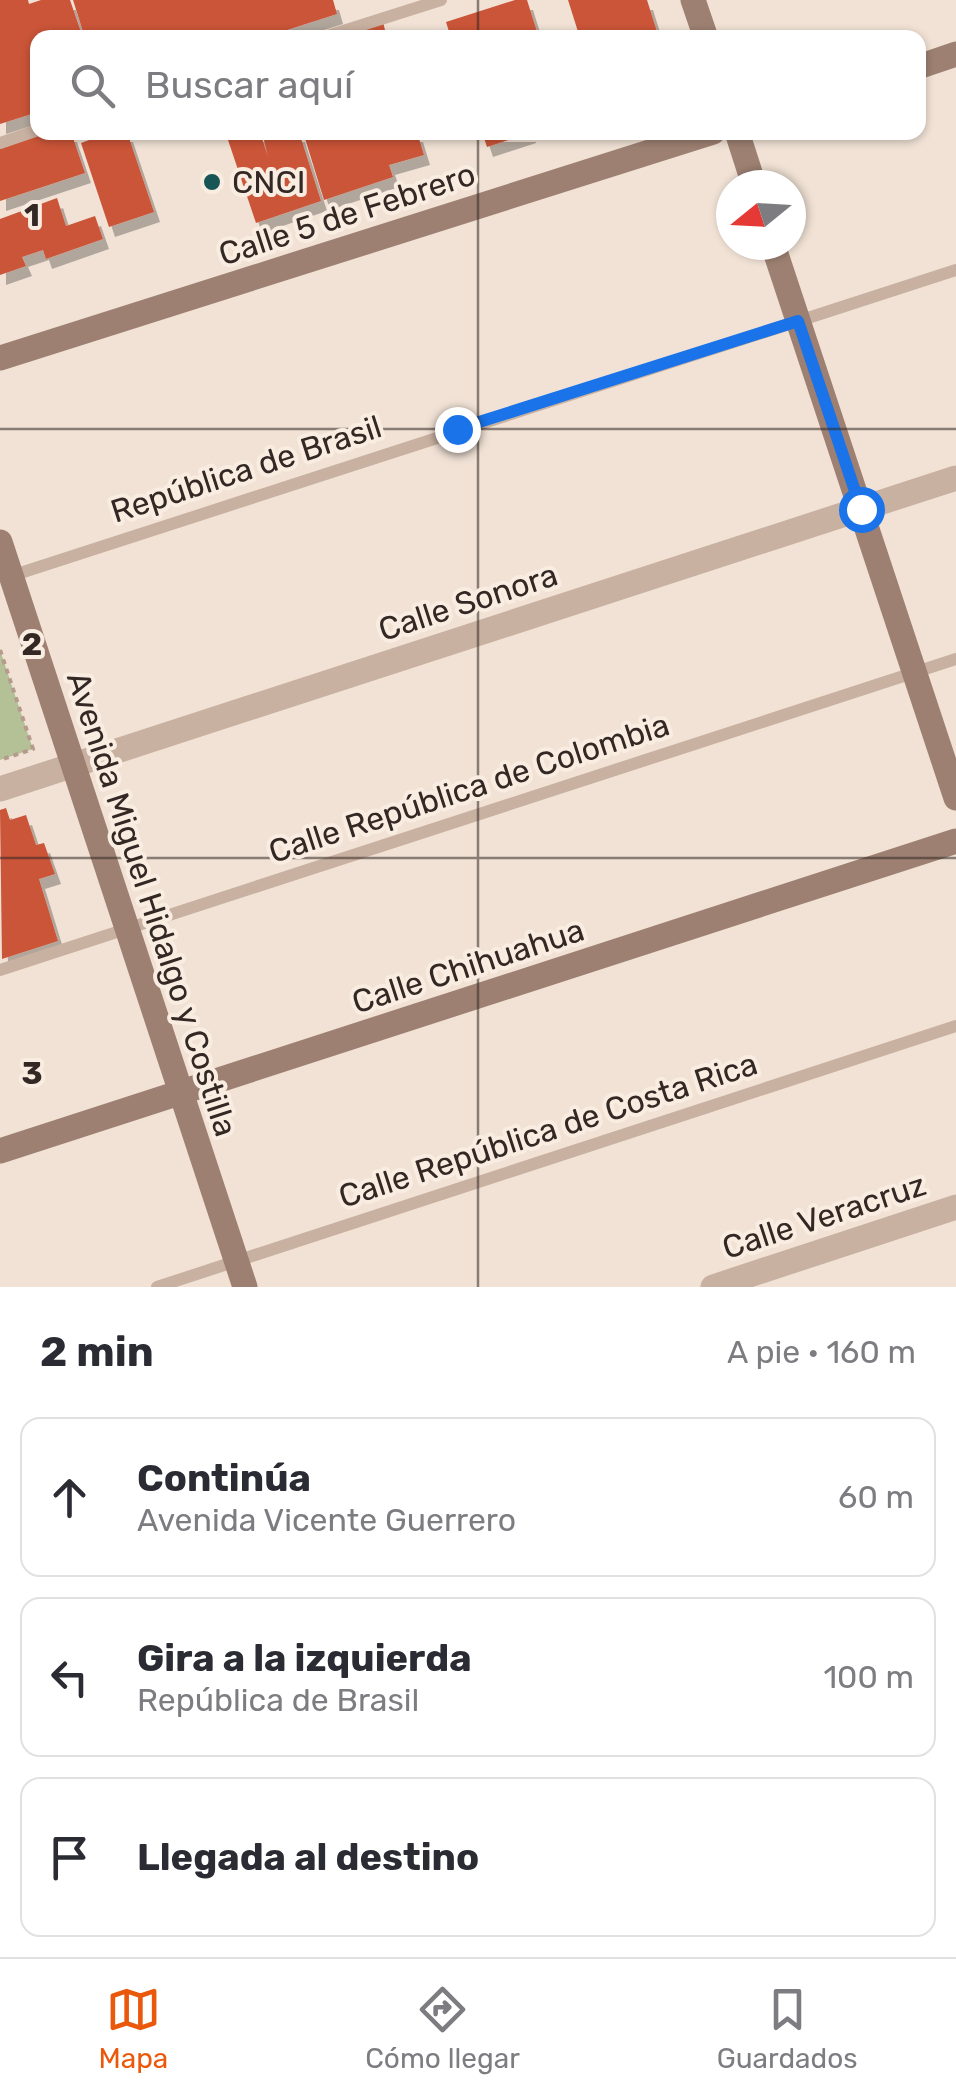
<!DOCTYPE html>
<html lang="es">
<meta charset="utf-8">
<style>
body{margin:0;font-family:Rubik,sans-serif;background:#f2f2f3;color:#2b2b33}
.compass{position:absolute;left:716px;top:170px;width:90px;height:90px;border-radius:50%;background:#fff;box-shadow:0 2px 8px #0004;rotate:252deg}
.stop{position:absolute;width:30px;height:30px;margin:-22px;border:8px solid #1a73e8;border-radius:50%;background:#fff}
.stop.end{background:#1a73e8;border-color:#fff;box-shadow:0 2px 10px #0008}
.list{margin:0;padding:0;list-style:none}
h2{display:flex;justify-content:space-between;align-items:center;height:130px;margin:0;padding:0 40px;font-size:42px}
h2 small{font-size:32px;font-weight:400;color:#7c7c81}
.list li{display:grid;grid-template-columns:65px 1fr auto;gap:30px;align-items:center;box-sizing:border-box;height:160px;margin:0 20px 20px;padding:0 20px;border:2px solid #e1e1e2;border-radius:20px}
.list b{display:block;font-size:38px;white-space:nowrap}
.list p{margin:0;font-size:32px;white-space:nowrap;color:#7c7c81}
.list em{font-size:32px;font-style:normal;color:#7c7c81}
.icon{flex:none;width:55px;height:55px;fill:none;stroke:currentColor;stroke-width:2;stroke-linecap:round;stroke-linejoin:round}
.map{position:relative;flex:none;width:956px;height:1287px;overflow:hidden}
.search{position:absolute;background:#fff;box-shadow:0 2px 8px #0004;left:30px;right:30px;top:30px;height:110px;display:flex;align-items:center;gap:25px;box-sizing:border-box;padding:0 35px;border-radius:20px;color:#7c7c81;font-size:38px}
.sheet{height:670px;background:#fff}
nav{display:flex;justify-content:space-around;align-items:center;box-sizing:border-box;height:140px;border-top:2px solid #e1e1e2;background:#fff;font-size:28px;color:#7c7c81}
nav a{display:grid;justify-items:center;gap:5px}
nav .on{color:#ea580c}
.map>svg:first-child{display:block}
.green{fill:#b4c095}
.building{fill:#cb5539;filter:url(#shadow)}
.lines{fill:none;stroke-linecap:round;stroke-linejoin:round}
.path{stroke:#b59b8b;stroke-width:4;stroke-dasharray:5 5;stroke-linecap:butt}
.lane{stroke:#c9b1a1;stroke-width:12}
.street{stroke:#c9b1a1;stroke-width:25}
.secondary{stroke:#9d8072;stroke-width:25}
.route{stroke:#1a73e8;stroke-width:12}
.grid{fill:none;stroke:#332824;stroke-width:2.5;stroke-opacity:0.55}
.poi-dot{fill:#185556;stroke:#f9ede1;stroke-width:4}
.labels{text-anchor:middle;stroke-width:8;stroke-linejoin:round;paint-order:stroke}
.poi-label{font-size:32px;fill:#332824;stroke:#f9ede1;text-anchor:start}
.street-label{font-size:32px;fill:#332824;stroke:#f9ede1}
.grid-label{font-size:32px;text-anchor:middle;font-weight:bold;fill:#332824;stroke:#f9ede1;stroke-width:8;stroke-linejoin:round;paint-order:stroke}
</style>
<div class="map">
<svg width="956" height="1287" viewBox="0 0 956 1287">
<defs>
<filter id="shadow"><feDropShadow dx="6" dy="10" stdDeviation="0" flood-color="#0004"/></filter>
</defs>
<rect width="100%" height="100%" fill="#f1e2d5"/>
<path class="green" d="M 0,650 L 33,749 L 0,760 Z"/>
<path class="building" d="M 0,0 L 28,0 L 29,4 L 41,0 L 70,0 L 83,38 L 38,38 L 38,112 L 0,124 Z
M 73,0 L 333,0 L 337,14 L 262,38 L 85,38 Z
M 515,0 L 527,0 L 539,38 L 451,38 L 446,22 Z
M 568,0 L 647,0 L 659,38 L 580,38 Z
M 383,22 L 387,38 L 336,38 Z
M 45,132 L 71,132 L 85,173 L 0,201 L 0,147 Z
M 111,132 L 127,132 L 154,212 L 109,227 L 81,143 Z
M 252,132 L 260,132 L 268,157 L 262,132 L 299,132 L 321,201 L 256,223 L 228,140 Z
M 303,132 L 417,132 L 424,155 L 389,165 L 393,177 L 324,200 Z
M 482,132 L 530,132 L 530,133 L 487,147 Z
M 57,198 L 66,226 L 95,216 L 103,239 L 46,259 L 43,250 L 22,257 L 26,266 L 0,275 L 0,219 Z
M 6,808 L 10,820 L 26,815 L 36,845 L 44,843 L 55,874 L 39,879 L 58,941 L 2,959 L 0,810 Z"/>
<g class="lines">
<path class="path" d="M 0,650 L 33,749 L 0,760"/>
<path class="lane" d="M 321,38 L 441,0
M 0,143 L 38,130
M 11,576 L 956,270
M 0,970 L 956,659
M 157,1287 L 956,1026"/>
<path class="street" d="M 0,789 L 956,478
M 713,1287 L 956,1207"/>
<path class="secondary" d="M 693,0 L 706,38
M 918,67 L 956,54
M 737,132 L 754,185
M 773,245 L 956,798
M 0,358 L 713,132
M 0,542 L 245,1287
M 0,1151 L 956,841"/>
</g>
<g class="lines">
<path class="route" d="M 457,429 L 798,321 L 861,509"/>
</g>
<path class="grid" d="M 478,0 L 478,38M 478,132 L 478,1287M 0,429 L 956,429M 0,858 L 956,858"/>
<circle class="poi-dot" cx="212" cy="182" r="10"/>
<g class="labels">
<g class="poi-label">
<text x="232" y="193">CNCI</text>
</g>
<g class="street-label">
<text transform="translate(347 214) rotate(-18)" y="11">Calle 5 de Febrero</text>
<text transform="translate(246 469) rotate(-18)" y="11">República de Brasil</text>
<text transform="translate(468 602) rotate(-18)" y="11">Calle Sonora</text>
<text transform="translate(469 788) rotate(-18)" y="11">Calle República de Colombia</text>
<text transform="translate(152 904) rotate(72)" y="11">Avenida Miguel Hidalgo y Costilla</text>
<text transform="translate(468 966) rotate(-18)" y="11">Calle Chihuahua</text>
<text transform="translate(548 1130) rotate(-18)" y="11">Calle República de Costa Rica</text>
<text transform="translate(824 1216) rotate(-18)" y="11">Calle Veracruz</text>
</g>
</g>
<g class="grid-label">
<text x="32" y="226">1</text>
<text x="32" y="655">2</text>
<text x="32" y="1084">3</text>
</g>
</svg>
<svg class="compass" viewBox="-18 -18 36 36"><path d="M0-13l5 13h-10z" fill="#e53935"/><path d="M0 13l5-13h-10z" fill="#7c7c81"/></svg>
<div class="stop" style="left:861px;top:509px"></div>
<div class="stop end" style="left:457px;top:429px"></div>
<div class="search"><svg class="icon" aria-label="search" viewBox="0 0 24 24"><circle cx="10" cy="10" r="6"/><path d="M15 15l6 6"/></svg>Buscar aquí</div>
</div>
<section class="sheet">
<h2>2 min<small>A pie · 160 m</small></h2>
<ul class="list">
<li><svg class="icon" aria-label="ahead" viewBox="0 0 24 24"><path d="M12 20V5M6 11l6-6 6 6"/></svg><div><b>Continúa</b><p>Avenida Vicente Guerrero</p></div><em>60 m</em></li>
<li><svg class="icon" aria-label="left" viewBox="0 0 24 24"><path d="M17 20v-9H6M10 6l-5 5 5 5"/></svg><div><b>Gira a la izquierda</b><p>República de Brasil</p></div><em>100 m</em></li>
<li><svg class="icon" aria-label="arrive" viewBox="0 0 24 24"><path d="M6 21V4h12l-3 4 3 4H6"/></svg><div><b>Llegada al destino</b></div></li>
</ul>
</section>
<nav>
<a class="on"><svg class="icon" aria-label="map" viewBox="0 0 24 24"><path d="M3 6l6-2 6 2 6-2v14l-6 2-6-2-6 2zM9 4v14M15 6v14"/></svg>Mapa</a>
<a><svg class="icon" aria-label="directions" viewBox="0 0 24 24"><path d="M12 3l9 9-9 9-9-9zM9 14v-3h6M13 9l2 2-2 2"/></svg>Cómo llegar</a>
<a><svg class="icon" aria-label="saved" viewBox="0 0 24 24"><path d="M7 4h10v16l-5-4-5 4z"/></svg>Guardados</a>
</nav>
